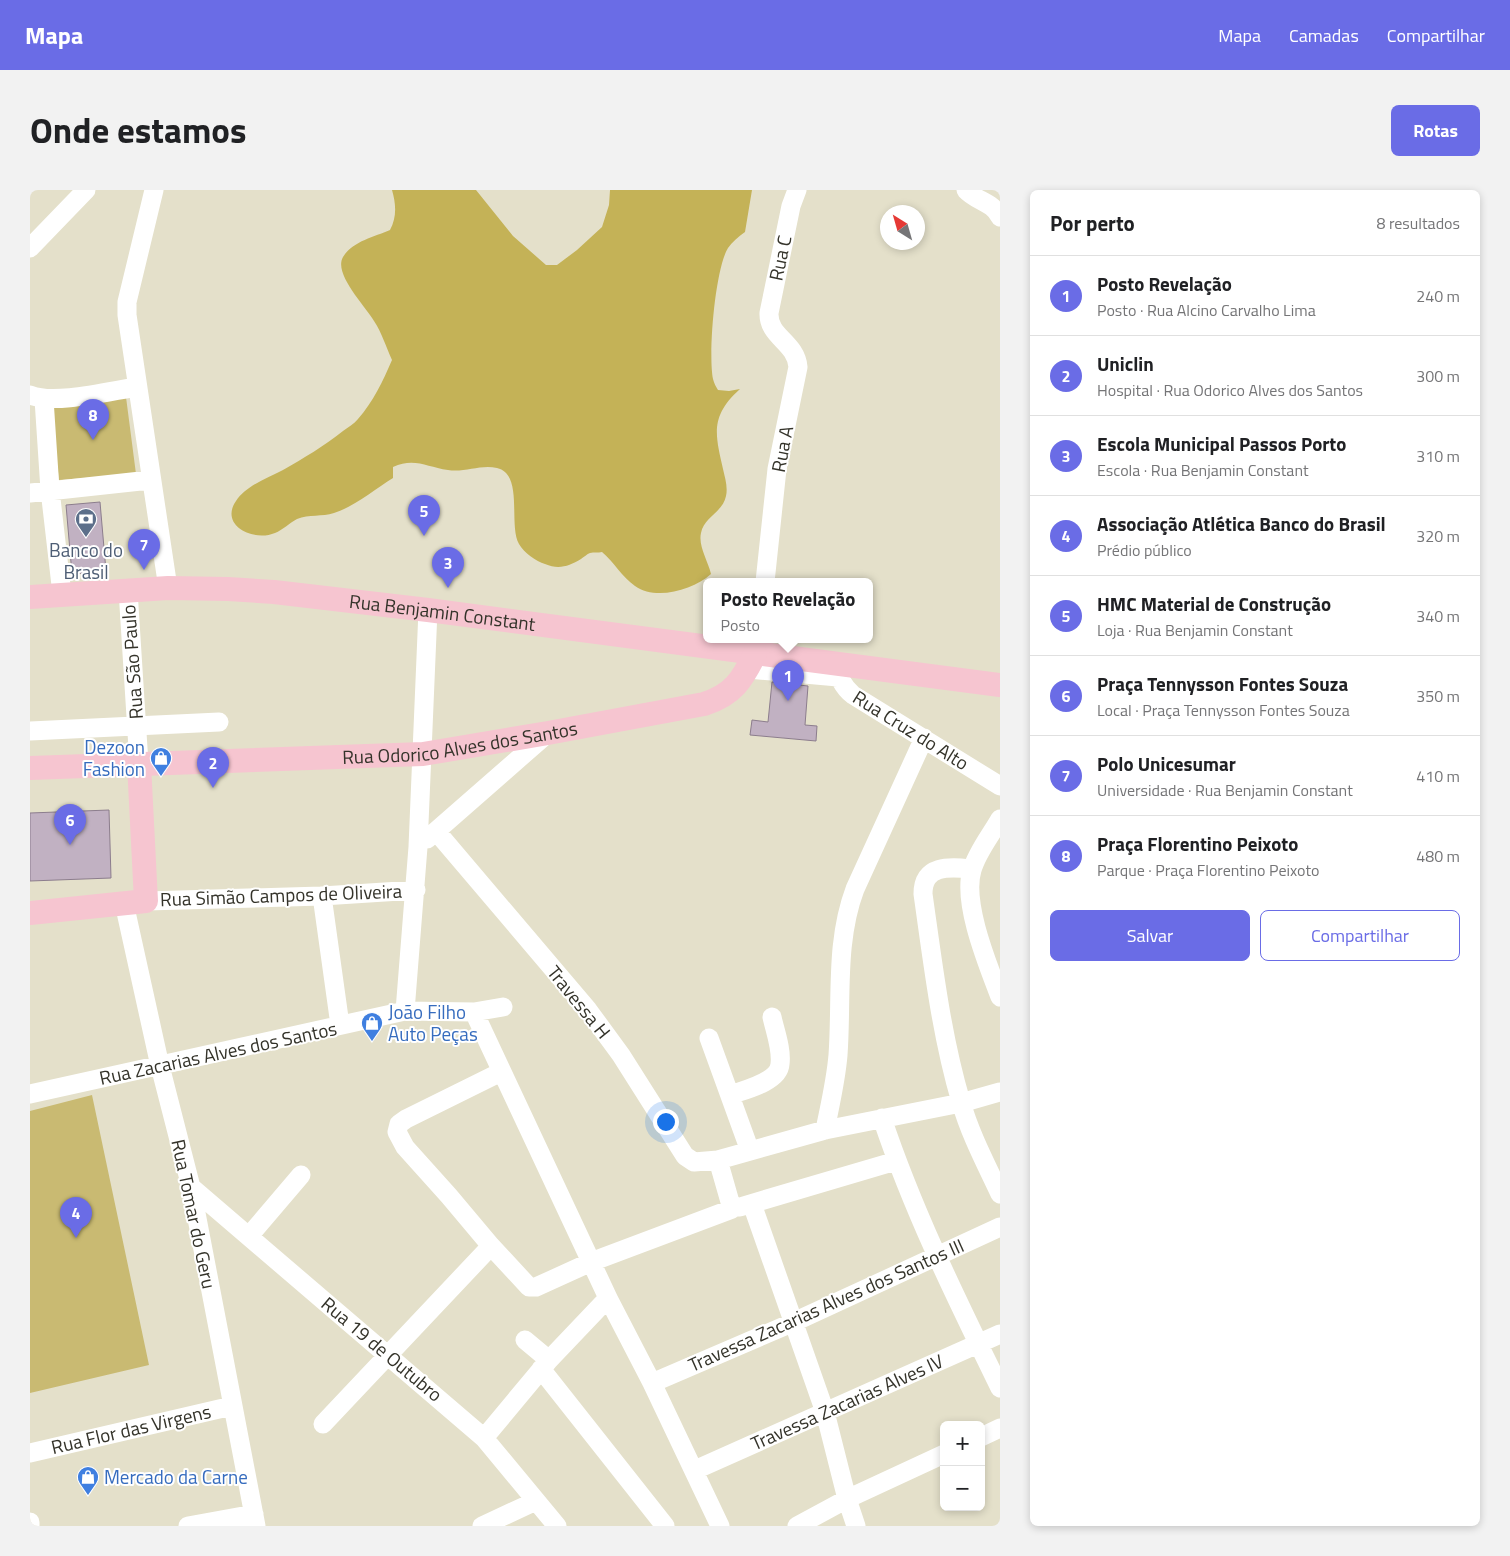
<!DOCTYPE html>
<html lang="pt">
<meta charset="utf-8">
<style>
body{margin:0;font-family:"Titillium Web",sans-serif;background:#f2f2f2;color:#202124}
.controls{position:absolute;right:15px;bottom:15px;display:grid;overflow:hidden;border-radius:8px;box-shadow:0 2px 8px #0003}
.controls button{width:45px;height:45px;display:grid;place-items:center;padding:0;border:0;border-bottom:1px solid #e0e0e0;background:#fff;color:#202124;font:25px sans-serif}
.compass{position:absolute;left:850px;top:15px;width:45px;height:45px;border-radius:50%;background:#fff;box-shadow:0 2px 8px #0003;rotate:323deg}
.you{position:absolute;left:635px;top:931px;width:18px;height:18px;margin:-12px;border:4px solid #fff;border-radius:50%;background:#1a73e8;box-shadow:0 0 0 8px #1a73e833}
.badge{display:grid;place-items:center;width:32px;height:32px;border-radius:50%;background:#6a6ce6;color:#fff;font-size:16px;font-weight:700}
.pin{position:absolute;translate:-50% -41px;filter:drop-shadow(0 1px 2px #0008)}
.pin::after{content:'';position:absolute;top:26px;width:18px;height:15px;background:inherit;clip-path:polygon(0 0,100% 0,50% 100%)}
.popup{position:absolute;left:673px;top:388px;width:170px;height:65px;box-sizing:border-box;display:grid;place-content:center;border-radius:8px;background:#fff;filter:drop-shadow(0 1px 4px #0005);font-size:16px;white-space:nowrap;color:#757577}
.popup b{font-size:19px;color:#202124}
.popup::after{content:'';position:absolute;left:50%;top:100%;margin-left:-10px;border:10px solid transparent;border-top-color:#fff}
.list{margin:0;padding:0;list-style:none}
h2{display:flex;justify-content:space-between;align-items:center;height:65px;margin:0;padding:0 20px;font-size:21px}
h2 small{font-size:16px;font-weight:400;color:#757577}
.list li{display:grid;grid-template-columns:32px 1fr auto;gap:15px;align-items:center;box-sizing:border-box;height:80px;padding:0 20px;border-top:1px solid #e0e0e0}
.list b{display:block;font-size:19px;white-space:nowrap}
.list p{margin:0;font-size:16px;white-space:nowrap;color:#757577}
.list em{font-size:16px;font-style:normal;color:#757577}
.actions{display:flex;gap:10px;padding:15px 20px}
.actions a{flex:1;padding:11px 0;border:1px solid #6a6ce6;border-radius:8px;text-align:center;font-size:18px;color:#6a6ce6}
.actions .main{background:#6a6ce6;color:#fff}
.map{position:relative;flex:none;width:970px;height:1336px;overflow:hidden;border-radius:8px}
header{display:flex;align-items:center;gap:30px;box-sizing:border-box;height:70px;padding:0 25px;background:#6a6ce6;color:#fff}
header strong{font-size:24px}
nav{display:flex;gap:28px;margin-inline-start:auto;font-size:18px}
.intro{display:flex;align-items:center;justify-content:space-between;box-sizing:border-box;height:120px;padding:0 30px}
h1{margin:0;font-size:35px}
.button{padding:12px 22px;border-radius:8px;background:#6a6ce6;color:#fff;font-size:18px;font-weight:700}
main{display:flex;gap:30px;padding:0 30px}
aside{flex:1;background:#fff;border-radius:8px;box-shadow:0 2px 8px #0003}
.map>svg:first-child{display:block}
.green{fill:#c9ba72}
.forest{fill:#c4b257}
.building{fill:#c1b1c2;stroke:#8c7d8d}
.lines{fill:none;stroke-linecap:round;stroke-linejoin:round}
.minor{stroke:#fff;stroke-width:19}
.major{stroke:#f6c5d0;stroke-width:24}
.labels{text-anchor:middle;stroke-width:4;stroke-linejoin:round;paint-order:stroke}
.street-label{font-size:19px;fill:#34332a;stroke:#fff}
.service-label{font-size:19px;fill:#4e5e75;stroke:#fff}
.shop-label{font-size:19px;fill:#366cbe;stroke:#fff;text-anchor:start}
</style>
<header>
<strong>Mapa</strong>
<nav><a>Mapa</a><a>Camadas</a><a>Compartilhar</a></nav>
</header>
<div class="intro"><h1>Onde estamos</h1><a class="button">Rotas</a></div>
<main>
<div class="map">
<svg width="970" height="1336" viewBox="0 0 970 1336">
<rect width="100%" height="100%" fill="#e4e0ca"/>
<path class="green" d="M 96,207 L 106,284 L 29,290 L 20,216 Z
M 62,905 L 119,1175 L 0,1203 L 0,921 Z"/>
<path class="forest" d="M 362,0 L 446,0 L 483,46 L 516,75 L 527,75 L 547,60 L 572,37 L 579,15 L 580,0 L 722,0 L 715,42 C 708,47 702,52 698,58 C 685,79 678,164 683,189 C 684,193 686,197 688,200 L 699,201 L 710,199 C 680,226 685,244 693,279 C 695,288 698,297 696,306 C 693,322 674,327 671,343 C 668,356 678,371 681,384 C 663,400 626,411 605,396 C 592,387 584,372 572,362 C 568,363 564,362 560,363 C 557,364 554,367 551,369 C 539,376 529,380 515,374 C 506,371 494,363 489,354 C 478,335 494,284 467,278 C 451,274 434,283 418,280 C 397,277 384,267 363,277 L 363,288 C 345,299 324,317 304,323 C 292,327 279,324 267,329 C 259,333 253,340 245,343 C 224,352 189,336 206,311 C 216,296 237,288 253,280 C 274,268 294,256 313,241 C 318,237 324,234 328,229 C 343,212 353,191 362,170 C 356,157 352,143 344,131 C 336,117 303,84 313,67 C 323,51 344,47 360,40 C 367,27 366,14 362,0 Z"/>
<path class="building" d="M 70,312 L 76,381 L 42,384 L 36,315 Z
M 742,492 L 778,496 L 775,535 L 787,536 L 786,551 L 720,545 L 722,530 L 738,532 Z
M 79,620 L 81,688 L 0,691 L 0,623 Z"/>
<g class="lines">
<path class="minor" d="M 124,0 L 97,112 L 97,125 L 138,398
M 936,0 C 946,11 963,12 970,27
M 0,58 L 56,0
M 0,205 C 24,215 80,201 107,197
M 14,209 L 20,300 L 32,404
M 0,303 L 120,290
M 735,392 L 747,279 L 768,177 C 766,152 738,147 739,123 L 761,16 L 767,0
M 98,400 L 109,574
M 805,474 C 809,487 812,496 823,505 L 970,596
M 718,479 L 808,487
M 0,541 L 189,532
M 970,629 C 961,645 947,662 942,680 C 932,713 958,775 970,807
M 406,641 L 558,820 L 591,865 L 655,966 L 664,972 L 688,970 L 795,940 L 931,913 L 970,902
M 397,649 L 518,543
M 942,679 C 920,677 893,674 893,704 C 903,774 911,844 931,912 C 940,944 956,974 970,1004
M 292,706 L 310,835
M 116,711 L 292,706 L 386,700
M 94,713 L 130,876 L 161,997 L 226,1336
M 375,821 L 388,657 L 398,420
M 444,822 L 578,1108 L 622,1193 L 690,1336
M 679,848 L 720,961
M 471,882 L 376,929 L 369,934 L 367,942 L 375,957 L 419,1006 L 461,1056 L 499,1097 L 506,1097 L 561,1072 L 702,1019 L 688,970
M 0,904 L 375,821 L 444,822 L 473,817
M 700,905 C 714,900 749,892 750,874 C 752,859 745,841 742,827
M 852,928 C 883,1021 927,1110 970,1198
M 795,940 C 800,915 806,890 808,865 C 812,809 805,752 825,699 L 894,548
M 161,997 L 454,1248 L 527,1336
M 722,1014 L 795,1222 L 817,1309 L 826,1336
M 710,1017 L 866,971
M 219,1046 L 271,985
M 495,1150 L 519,1170
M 511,1179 L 635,1336
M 622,1193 L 764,1132 L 970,1037
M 293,1234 L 461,1056
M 951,1247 L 970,1238
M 454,1248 L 519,1170 L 578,1108
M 0,1263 L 202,1216
M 665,1280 L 970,1144
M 0,1332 L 0,1336
M 158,1336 L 224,1324
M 452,1336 L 506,1311
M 767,1336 L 817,1309 L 914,1264"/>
<g class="major">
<path id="s1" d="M 0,407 L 138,398 L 198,399 L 244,402 L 398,420 L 970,495"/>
<path id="s2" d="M 0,578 L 393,564 L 518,543 L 674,514 C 703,505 712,490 725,464"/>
<path d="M 0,723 L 116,711 L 109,574"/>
</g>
</g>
<defs>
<g id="bank-pin" transform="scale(1.125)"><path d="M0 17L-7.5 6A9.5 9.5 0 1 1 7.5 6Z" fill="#5c6f8a" stroke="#fff"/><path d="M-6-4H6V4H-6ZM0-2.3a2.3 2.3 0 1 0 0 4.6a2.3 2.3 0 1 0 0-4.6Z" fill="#fff"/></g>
<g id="shop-pin" transform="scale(1.125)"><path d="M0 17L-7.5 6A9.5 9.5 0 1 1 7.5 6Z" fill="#3f7fe0" stroke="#fff"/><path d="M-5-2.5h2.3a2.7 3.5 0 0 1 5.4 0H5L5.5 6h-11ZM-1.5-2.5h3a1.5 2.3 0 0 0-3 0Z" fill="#fff"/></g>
</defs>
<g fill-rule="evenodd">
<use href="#bank-pin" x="56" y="329"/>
<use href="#shop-pin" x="131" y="568"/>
<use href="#shop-pin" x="342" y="833"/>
<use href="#shop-pin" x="58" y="1287"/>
</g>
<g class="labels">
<g class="street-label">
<text transform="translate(750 68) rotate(-78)" y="7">Rua C</text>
<text transform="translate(752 259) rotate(-79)" y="7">Rua A</text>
<text dy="7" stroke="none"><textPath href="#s1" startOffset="414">Rua Benjamin Constant</textPath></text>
<text transform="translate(102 472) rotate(-94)" y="7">Rua São Paulo</text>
<text transform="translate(881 540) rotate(32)" y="7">Rua Cruz do Alto</text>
<text dy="7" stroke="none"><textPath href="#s2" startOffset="431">Rua Odorico Alves dos Santos</textPath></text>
<text transform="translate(251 705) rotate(-2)" y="7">Rua Simão Campos de Oliveira</text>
<text transform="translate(549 812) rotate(51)" y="7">Travessa H</text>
<text transform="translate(188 863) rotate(-12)" y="7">Rua Zacarias Alves dos Santos</text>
<text transform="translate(164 1024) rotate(78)" y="7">Rua Tomar do Geru</text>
<text transform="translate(796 1115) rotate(-24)" y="7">Travessa Zacarias Alves dos Santos III</text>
<text transform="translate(352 1159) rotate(40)" y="7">Rua 19 de Outubro</text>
<text transform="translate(817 1212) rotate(-24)" y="7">Travessa Zacarias Alves IV</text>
<text transform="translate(101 1239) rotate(-13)" y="7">Rua Flor das Virgens</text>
</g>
<g class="service-label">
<text x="56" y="367">Banco do<tspan x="56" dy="22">Brasil</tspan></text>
</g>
<g class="shop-label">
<text x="115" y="564" text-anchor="end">Dezoon<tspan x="115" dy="22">Fashion</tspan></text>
<text x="358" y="829">João Filho<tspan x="358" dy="22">Auto Peças</tspan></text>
<text x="74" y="1294">Mercado da Carne</text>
</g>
</g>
</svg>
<div class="controls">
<button>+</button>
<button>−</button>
</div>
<svg class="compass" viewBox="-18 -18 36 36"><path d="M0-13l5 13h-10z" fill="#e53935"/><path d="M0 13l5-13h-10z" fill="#757577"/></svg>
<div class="you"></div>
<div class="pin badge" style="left:758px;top:511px">1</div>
<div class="popup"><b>Posto Revelação</b>Posto</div>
<div class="pin badge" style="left:183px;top:598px">2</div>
<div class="pin badge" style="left:418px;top:398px">3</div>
<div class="pin badge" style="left:46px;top:1048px">4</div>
<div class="pin badge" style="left:394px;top:346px">5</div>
<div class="pin badge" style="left:40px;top:655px">6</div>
<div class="pin badge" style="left:114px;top:380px">7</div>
<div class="pin badge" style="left:63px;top:250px">8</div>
</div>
<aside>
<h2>Por perto<small>8 resultados</small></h2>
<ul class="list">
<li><span class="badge">1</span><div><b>Posto Revelação</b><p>Posto · Rua Alcino Carvalho Lima</p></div><em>240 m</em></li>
<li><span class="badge">2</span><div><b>Uniclin</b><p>Hospital · Rua Odorico Alves dos Santos</p></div><em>300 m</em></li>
<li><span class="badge">3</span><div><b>Escola Municipal Passos Porto</b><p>Escola · Rua Benjamin Constant</p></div><em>310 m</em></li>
<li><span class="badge">4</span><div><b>Associação Atlética Banco do Brasil</b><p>Prédio público</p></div><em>320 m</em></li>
<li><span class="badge">5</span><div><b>HMC Material de Construção</b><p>Loja · Rua Benjamin Constant</p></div><em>340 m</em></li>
<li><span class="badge">6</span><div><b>Praça Tennysson Fontes Souza</b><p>Local · Praça Tennysson Fontes Souza</p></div><em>350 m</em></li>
<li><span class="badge">7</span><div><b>Polo Unicesumar</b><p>Universidade · Rua Benjamin Constant</p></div><em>410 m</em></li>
<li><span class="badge">8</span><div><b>Praça Florentino Peixoto</b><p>Parque · Praça Florentino Peixoto</p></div><em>480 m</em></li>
</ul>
<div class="actions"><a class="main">Salvar</a><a>Compartilhar</a></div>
</aside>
</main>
